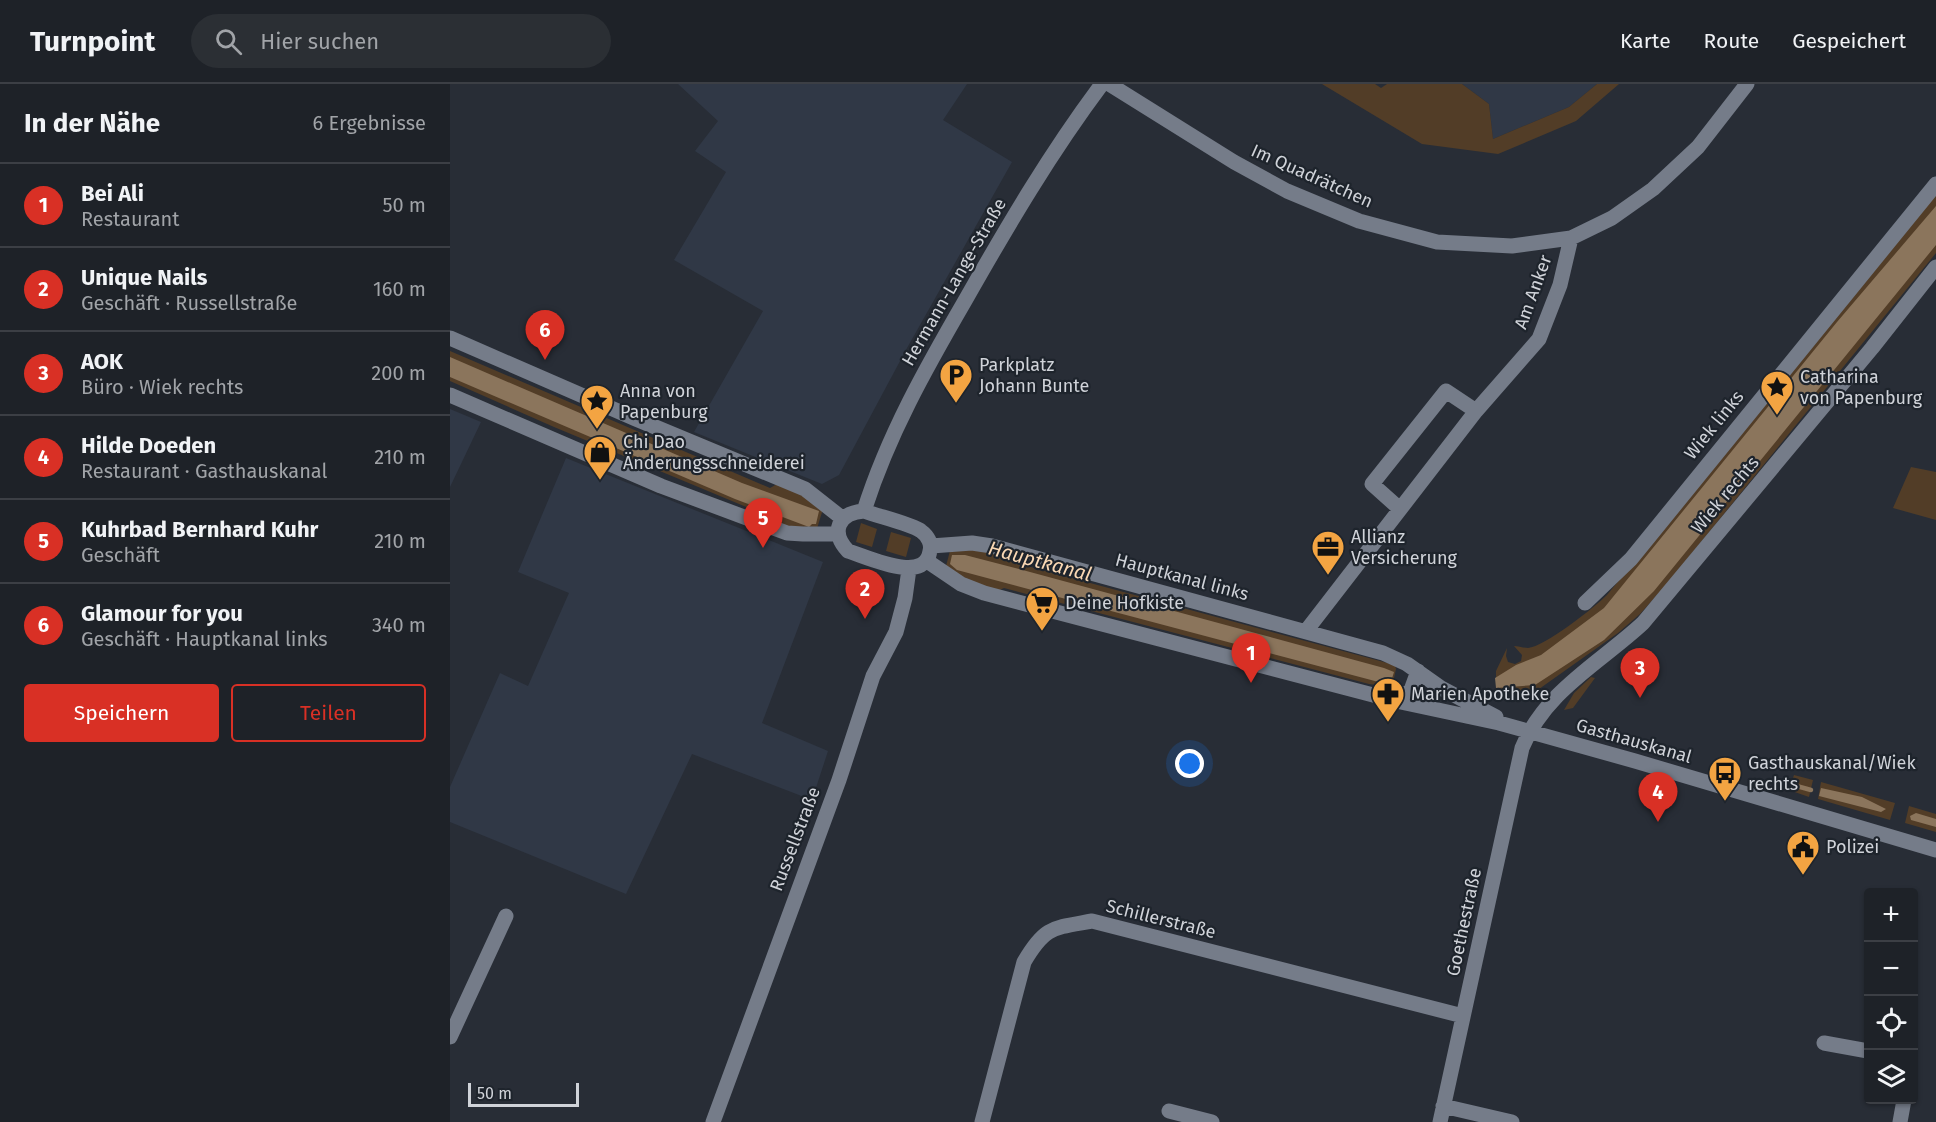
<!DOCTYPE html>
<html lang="de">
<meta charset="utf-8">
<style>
body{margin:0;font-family:"Fira Sans",sans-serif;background:#2b2f34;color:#f1f3f6}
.controls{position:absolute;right:18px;bottom:18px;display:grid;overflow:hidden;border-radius:6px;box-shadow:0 2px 4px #0004}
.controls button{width:54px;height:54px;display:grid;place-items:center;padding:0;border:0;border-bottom:2px solid #3c3f45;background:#1e2228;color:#f1f3f6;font:30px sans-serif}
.scale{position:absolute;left:18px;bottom:15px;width:111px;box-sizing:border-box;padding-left:6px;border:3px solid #d0d3d9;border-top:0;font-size:16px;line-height:21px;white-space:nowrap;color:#d0d3d9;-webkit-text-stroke:4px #1e242c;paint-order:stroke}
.you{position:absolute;left:740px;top:680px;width:21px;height:21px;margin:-15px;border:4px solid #fff;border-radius:50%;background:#1a73e8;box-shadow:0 0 0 9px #1a73e833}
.badge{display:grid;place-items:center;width:39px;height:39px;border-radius:50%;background:#d93025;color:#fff;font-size:20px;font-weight:700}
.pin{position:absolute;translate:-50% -50px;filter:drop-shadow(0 2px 3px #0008)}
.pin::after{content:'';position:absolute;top:32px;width:21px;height:18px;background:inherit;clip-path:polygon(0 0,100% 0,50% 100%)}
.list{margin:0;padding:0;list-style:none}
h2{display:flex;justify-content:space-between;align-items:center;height:78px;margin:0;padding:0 24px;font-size:26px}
h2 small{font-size:20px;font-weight:400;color:#a1a4a8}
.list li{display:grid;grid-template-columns:39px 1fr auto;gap:18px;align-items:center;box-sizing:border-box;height:84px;padding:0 24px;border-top:2px solid #3c3f45}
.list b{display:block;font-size:22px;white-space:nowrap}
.list p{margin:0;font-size:20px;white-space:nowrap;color:#a1a4a8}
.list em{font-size:20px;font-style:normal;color:#a1a4a8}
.actions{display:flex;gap:12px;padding:18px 24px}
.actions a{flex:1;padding:14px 0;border:2px solid #d93025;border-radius:6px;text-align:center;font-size:21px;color:#d93025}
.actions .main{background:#d93025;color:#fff}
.icon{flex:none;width:33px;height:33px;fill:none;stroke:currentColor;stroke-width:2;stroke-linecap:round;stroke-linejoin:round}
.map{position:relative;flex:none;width:1486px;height:1038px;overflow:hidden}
header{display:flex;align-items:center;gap:36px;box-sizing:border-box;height:84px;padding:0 30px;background:#1e2228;border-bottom:2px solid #3c3f45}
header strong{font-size:28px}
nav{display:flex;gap:33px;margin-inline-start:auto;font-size:21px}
.search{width:420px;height:54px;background:#2b2f34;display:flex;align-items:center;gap:15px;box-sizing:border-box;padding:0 21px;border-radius:33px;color:#a1a4a8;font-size:22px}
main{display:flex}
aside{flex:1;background:#1e2228}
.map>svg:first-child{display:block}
.built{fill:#303846}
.green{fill:#523d27}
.water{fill:#8b755c}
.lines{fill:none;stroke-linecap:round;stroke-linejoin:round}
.stream{stroke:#8b755c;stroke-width:4.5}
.minor{stroke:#757c89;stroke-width:15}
.labels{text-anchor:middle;stroke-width:4.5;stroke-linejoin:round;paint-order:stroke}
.street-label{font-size:18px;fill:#d0d3d9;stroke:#1e242c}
.poi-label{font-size:18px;fill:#d0d3d9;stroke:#1e242c;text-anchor:start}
.water-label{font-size:20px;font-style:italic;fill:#fad8b4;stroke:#1e242c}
</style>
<header>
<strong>Turnpoint</strong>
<div class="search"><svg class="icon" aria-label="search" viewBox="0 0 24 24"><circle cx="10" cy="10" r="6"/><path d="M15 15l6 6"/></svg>Hier suchen</div>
<nav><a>Karte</a><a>Route</a><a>Gespeichert</a></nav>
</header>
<main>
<aside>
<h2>In der Nähe<small>6 Ergebnisse</small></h2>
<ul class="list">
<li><span class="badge">1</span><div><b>Bei Ali</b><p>Restaurant</p></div><em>50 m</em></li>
<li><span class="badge">2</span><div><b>Unique Nails</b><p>Geschäft · Russellstraße</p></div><em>160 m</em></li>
<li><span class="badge">3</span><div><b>AOK</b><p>Büro · Wiek rechts</p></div><em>200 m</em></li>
<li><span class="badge">4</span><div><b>Hilde Doeden</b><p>Restaurant · Gasthauskanal</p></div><em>210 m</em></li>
<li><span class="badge">5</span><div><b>Kuhrbad Bernhard Kuhr</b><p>Geschäft</p></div><em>210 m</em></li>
<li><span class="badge">6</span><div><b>Glamour for you</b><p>Geschäft · Hauptkanal links</p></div><em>340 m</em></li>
</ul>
<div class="actions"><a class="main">Speichern</a><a>Teilen</a></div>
</aside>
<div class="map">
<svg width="1486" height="1038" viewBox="0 0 1486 1038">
<rect width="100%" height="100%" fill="#282d36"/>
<path class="built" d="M 228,0 L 517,0 L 493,36 L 562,78 L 457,264 L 389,391 L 372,400 L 244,348 L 313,227 L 224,176 L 276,88 L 245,67 L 268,37 Z
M 1012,0 L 1147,0 L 1119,23 L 1043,55 L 1039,20 Z
M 0,325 L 31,338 L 0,403 Z
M 116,374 L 373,478 L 312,639 L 378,667 L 362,716 L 242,670 L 176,810 L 0,738 L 0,703 L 50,589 L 78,602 L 119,509 L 68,488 Z"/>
<path class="green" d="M 872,0 L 925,0 L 931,4 L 937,0 L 1012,0 L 1039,20 L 1043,55 L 1119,23 L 1147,0 L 1169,0 L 1126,37 L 1048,70 L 972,60 Z
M 1486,110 L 1486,169 L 1216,501 L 1190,530 L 1168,549 L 1082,610 L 1050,607 L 1046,604 L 1046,587 L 1057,564 L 1056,572 L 1058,578 L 1065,580 L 1071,577 L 1072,571 L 1064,562 C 1068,562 1074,564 1078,564 C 1094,563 1145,523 1157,511 Z
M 0,267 L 320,404 L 329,399 L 343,405 L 373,425 L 366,448 L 334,445 L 330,437 L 104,343 L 0,297 Z
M 1461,383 L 1486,388 L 1486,436 L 1443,424 Z
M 411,439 L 427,445 L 422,463 L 406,458 Z
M 441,448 L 461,454 L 456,473 L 436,467 Z
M 501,463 L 557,469 L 562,478 L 945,581 L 946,585 L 942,603 L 919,600 L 554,504 L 545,508 L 512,494 L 496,482 Z
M 1141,593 L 1145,594 L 1123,624 L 1114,626 L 1124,609 Z
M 1133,642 L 1137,644 L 1168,659 L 1128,648 Z
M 1344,691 L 1363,696 L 1359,713 L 1339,706 Z
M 1371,698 L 1445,719 L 1440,736 L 1368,715 Z
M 1459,722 L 1486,730 L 1486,748 L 1455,739 Z"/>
<path class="water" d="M 1486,122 L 1486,161 L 1204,507 L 1154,556 L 1085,601 L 1046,604 L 1045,594 L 1066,581 L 1091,571 L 1154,524 L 1387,238 Z
M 0,273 L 292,399 L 369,427 L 366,440 L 362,440 L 359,443 L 285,415 L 0,293 Z
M 502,471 L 515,471 L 569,485 L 934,584 L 944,588 L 940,601 L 507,486 L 500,480 Z
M 1371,704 L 1412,713 L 1436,725 L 1431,728 L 1369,712 Z
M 1466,729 L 1486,735 L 1486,743 L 1461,736 L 1460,732 Z"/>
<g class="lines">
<path class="stream" d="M 1343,701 L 1361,706"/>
<path class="minor" d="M 659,0 L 784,78 L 837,107 L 909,137 L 987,158 L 1062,162 L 1121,154 L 1162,134 L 1203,105 L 1248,63 L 1297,0
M 0,254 L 186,335 L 355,405 L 392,434
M 0,311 L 211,402 L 337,449 L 353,450 L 388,450
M 950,425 L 922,400 L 996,307 L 1026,327
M 414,427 C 438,351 476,284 516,215 C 558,141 601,68 652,0
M 414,427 C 427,432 462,440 471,447 C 478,452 482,460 480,467 C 475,501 418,473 398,467 C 380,448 388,429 414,427 Z
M 481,462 L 522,459 L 542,462 L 933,569 L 957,580 L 991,604 L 1046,633
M 477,477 L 511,500 L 534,509 L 946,617 L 1049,639 L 1185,677 L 1486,766
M 1135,519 L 1181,475 L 1486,100
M 856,547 L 1026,327 L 1089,255 L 1110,201 L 1121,154
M 946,617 L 961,606 L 968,587
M 0,953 L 56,832
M 1374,959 L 1418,967
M 993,1022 L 1062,1038
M 719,1027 L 762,1038
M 263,1038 L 389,696 L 423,592 L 446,548 L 455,514 L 459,485
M 532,1038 L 574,878 C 595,842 603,844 642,837 L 1013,932
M 990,1038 L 1072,664 C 1095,607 1150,579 1193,539 L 1422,264 L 1486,183
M 1450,1038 L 1454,1016"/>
</g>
<defs>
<g id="parking-pin" transform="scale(1.725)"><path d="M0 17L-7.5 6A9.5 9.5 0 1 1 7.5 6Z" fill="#f3a442" stroke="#1e242c"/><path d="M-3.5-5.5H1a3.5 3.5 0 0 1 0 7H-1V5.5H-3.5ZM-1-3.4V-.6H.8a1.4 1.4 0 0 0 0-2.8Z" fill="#111"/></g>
<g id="sight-pin" transform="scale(1.725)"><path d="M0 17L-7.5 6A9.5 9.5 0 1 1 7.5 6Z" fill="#f3a442" stroke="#1e242c"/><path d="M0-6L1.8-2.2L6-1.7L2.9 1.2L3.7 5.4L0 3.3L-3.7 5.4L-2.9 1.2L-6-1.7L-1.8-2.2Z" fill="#111"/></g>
<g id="shop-pin" transform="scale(1.725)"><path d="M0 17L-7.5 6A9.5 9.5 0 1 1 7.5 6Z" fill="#f3a442" stroke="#1e242c"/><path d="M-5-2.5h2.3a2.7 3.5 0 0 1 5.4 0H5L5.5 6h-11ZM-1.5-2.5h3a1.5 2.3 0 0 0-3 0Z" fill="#111"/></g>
<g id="office-pin" transform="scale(1.725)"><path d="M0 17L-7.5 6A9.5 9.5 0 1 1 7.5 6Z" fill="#f3a442" stroke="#1e242c"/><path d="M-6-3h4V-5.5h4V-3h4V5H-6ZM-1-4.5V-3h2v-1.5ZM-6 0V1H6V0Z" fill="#111"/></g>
<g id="supermarket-pin" transform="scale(1.725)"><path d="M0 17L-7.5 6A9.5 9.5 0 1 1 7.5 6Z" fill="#f3a442" stroke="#1e242c"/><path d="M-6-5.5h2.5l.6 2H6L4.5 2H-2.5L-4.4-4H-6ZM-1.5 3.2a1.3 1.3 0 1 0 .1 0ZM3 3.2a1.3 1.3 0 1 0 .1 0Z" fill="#111"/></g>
<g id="pharmacy-pin" transform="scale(1.725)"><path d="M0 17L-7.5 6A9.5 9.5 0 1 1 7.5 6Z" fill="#f3a442" stroke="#1e242c"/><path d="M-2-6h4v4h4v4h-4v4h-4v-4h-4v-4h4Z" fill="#111"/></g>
<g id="bus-pin" transform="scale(1.725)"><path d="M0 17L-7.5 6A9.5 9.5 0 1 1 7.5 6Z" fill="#f3a442" stroke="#1e242c"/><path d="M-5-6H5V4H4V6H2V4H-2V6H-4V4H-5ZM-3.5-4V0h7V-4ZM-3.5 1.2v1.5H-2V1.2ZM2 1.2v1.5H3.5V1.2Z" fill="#111"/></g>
<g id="civic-pin" transform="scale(1.725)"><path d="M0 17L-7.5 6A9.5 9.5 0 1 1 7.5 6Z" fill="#f3a442" stroke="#1e242c"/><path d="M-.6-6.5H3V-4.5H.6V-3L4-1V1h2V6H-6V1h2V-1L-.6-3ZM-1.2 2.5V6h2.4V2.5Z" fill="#111"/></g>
</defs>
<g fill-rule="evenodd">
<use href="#parking-pin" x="506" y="291"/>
<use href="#sight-pin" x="1327" y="303"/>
<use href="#sight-pin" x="147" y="317"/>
<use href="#shop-pin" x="150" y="368"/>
<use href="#office-pin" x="878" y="463"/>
<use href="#supermarket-pin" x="592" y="519"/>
<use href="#pharmacy-pin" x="938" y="610"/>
<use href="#bus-pin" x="1275" y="689"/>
<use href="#civic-pin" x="1353" y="763"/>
</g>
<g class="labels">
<g class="street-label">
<text transform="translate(862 92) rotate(24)" y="6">Im Quadrätchen</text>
<text transform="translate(504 198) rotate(-60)" y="6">Hermann-Lange-Straße</text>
<text transform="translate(1083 208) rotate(-70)" y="6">Am Anker</text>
<text transform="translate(1264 341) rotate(-51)" y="6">Wiek links</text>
<text transform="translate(1275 411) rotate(-50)" y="6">Wiek rechts</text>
<text transform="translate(732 493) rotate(15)" y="6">Hauptkanal links</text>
<text transform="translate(1184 657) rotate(16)" y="6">Gasthauskanal</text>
<text transform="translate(345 755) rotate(-69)" y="6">Russellstraße</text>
<text transform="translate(711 835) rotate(14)" y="6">Schillerstraße</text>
<text transform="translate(1014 838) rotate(-78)" y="6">Goethestraße</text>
</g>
<g class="poi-label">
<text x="529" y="287">Parkplatz<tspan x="529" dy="21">Johann Bunte</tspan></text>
<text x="1350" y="299">Catharina<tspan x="1350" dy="21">von Papenburg</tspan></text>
<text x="170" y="313">Anna von<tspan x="170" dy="21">Papenburg</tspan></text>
<text x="173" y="364">Chi Dao<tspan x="173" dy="21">Änderungsschneiderei</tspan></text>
<text x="901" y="459">Allianz<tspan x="901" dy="21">Versicherung</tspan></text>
<text x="615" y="525">Deine Hofkiste</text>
<text x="961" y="616">Marien Apotheke</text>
<text x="1298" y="685">Gasthauskanal/Wiek<tspan x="1298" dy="21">rechts</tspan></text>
<text x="1376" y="769">Polizei</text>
</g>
<g class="water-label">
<text transform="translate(590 477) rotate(15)" y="7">Hauptkanal</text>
</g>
</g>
</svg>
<div class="controls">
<button>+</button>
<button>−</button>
<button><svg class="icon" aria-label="locate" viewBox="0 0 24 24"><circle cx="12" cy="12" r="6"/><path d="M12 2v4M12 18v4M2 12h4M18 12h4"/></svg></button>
<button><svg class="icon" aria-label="layers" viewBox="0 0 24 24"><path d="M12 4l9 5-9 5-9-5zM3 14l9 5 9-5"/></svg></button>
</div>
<div class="scale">50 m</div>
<div class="you"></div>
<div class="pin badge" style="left:801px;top:599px">1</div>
<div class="pin badge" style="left:415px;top:535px">2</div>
<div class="pin badge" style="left:1190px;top:614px">3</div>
<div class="pin badge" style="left:1208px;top:738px">4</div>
<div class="pin badge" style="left:313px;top:464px">5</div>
<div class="pin badge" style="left:95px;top:276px">6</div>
</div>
</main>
